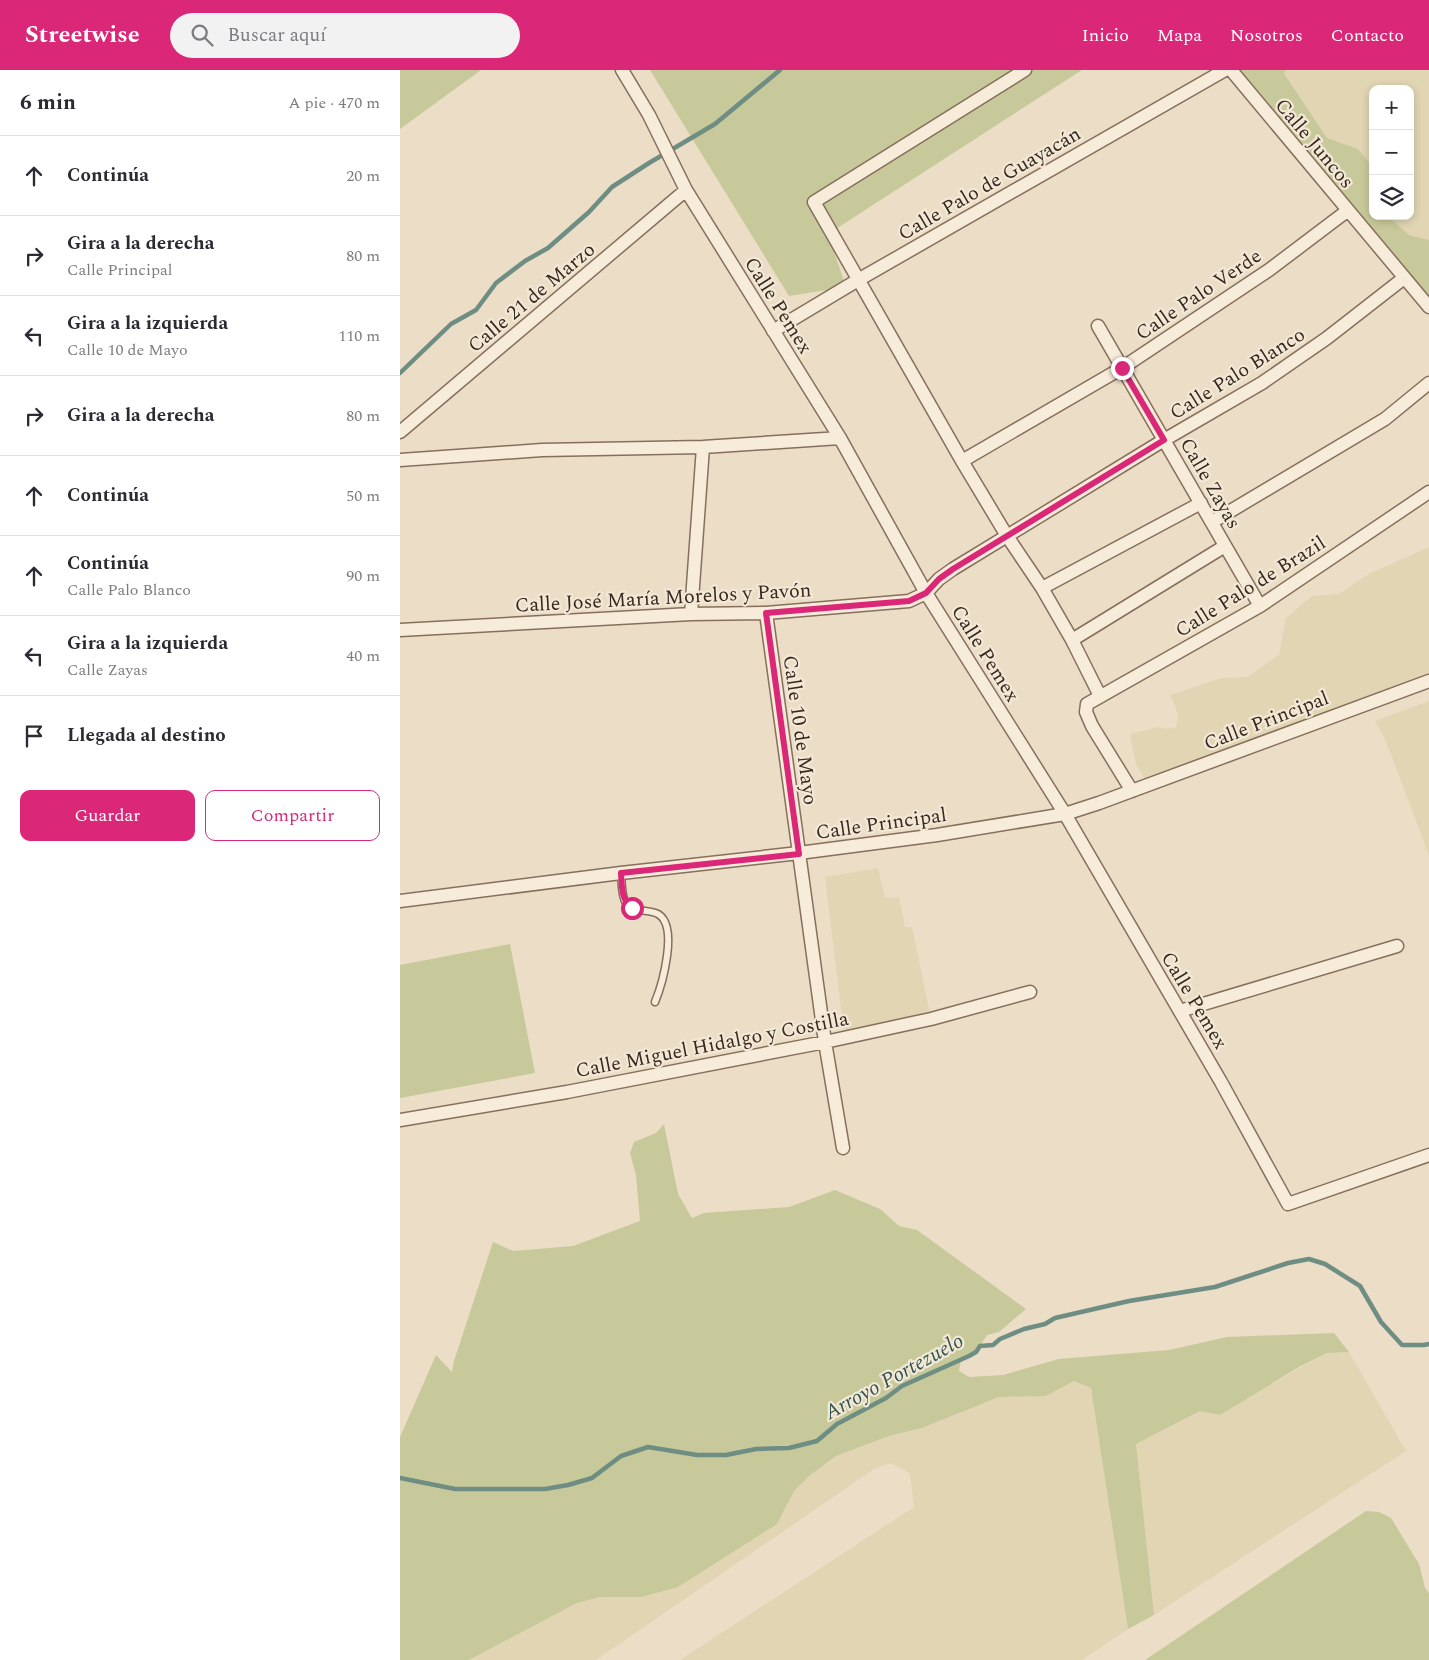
<!DOCTYPE html>
<html lang="es">
<meta charset="utf-8">
<style>
body{margin:0;font-family:Spectral,serif;background:#f2f2f3;color:#2b2b33}
.controls{position:absolute;right:15px;top:15px;display:grid;overflow:hidden;border-radius:10px;box-shadow:0 2px 8px #0003}
.controls button{width:45px;height:45px;display:grid;place-items:center;padding:0;border:0;border-bottom:1px solid #e1e1e2;background:#fff;color:#2b2b33;font:25px sans-serif}
.stop{position:absolute;width:15px;height:15px;margin:-11px;border:4px solid #db2777;border-radius:50%;background:#fff}
.stop.end{background:#db2777;border-color:#fff;box-shadow:0 1px 5px #0008}
.list{margin:0;padding:0;list-style:none}
h2{display:flex;justify-content:space-between;align-items:center;height:65px;margin:0;padding:0 20px;font-size:21px}
h2 small{font-size:16px;font-weight:400;color:#7c7c81}
.list li{display:grid;grid-template-columns:32px 1fr auto;gap:15px;align-items:center;box-sizing:border-box;height:80px;padding:0 20px;border-top:1px solid #e1e1e2}
.list b{display:block;font-size:19px;white-space:nowrap}
.list p{margin:0;font-size:16px;white-space:nowrap;color:#7c7c81}
.list em{font-size:16px;font-style:normal;color:#7c7c81}
.actions{display:flex;gap:10px;padding:15px 20px}
.actions a{flex:1;padding:11px 0;border:1px solid #db2777;border-radius:10px;text-align:center;font-size:18px;color:#db2777}
.actions .main{background:#db2777;color:#fff}
.icon{flex:none;width:28px;height:28px;fill:none;stroke:currentColor;stroke-width:2;stroke-linecap:round;stroke-linejoin:round}
.map{position:relative;flex:none;width:1029px;height:1590px;overflow:hidden}
header{display:flex;align-items:center;gap:30px;box-sizing:border-box;height:70px;padding:0 25px;background:#db2777;color:#fff}
header strong{font-size:24px}
nav{display:flex;gap:28px;margin-inline-start:auto;font-size:18px}
.search{width:350px;height:45px;background:#f2f2f3;display:flex;align-items:center;gap:12px;box-sizing:border-box;padding:0 18px;border-radius:28px;color:#7c7c81;font-size:19px}
main{display:flex}
aside{flex:1;background:#fff}
.map>svg:first-child{display:block}
.farmland{fill:#e1d5b4}
.green{fill:#c8c99a}
.lines{fill:none;stroke-linecap:round;stroke-linejoin:round}
.stream{stroke:#6e8d83;stroke-width:4.5}
.service-casing{stroke:#866f5d;stroke-width:9}
.minor-casing{stroke:#866f5d;stroke-width:15}
.service{stroke:#f7ebd9;stroke-width:6}
.minor{stroke:#f7ebd9;stroke-width:12}
.route{stroke:#db2777;stroke-width:6}
.labels{text-anchor:middle;stroke-width:4.5;stroke-linejoin:round;paint-order:stroke}
.street-label{font-size:20px;fill:#372920;stroke:#f3e8d5}
.water-label{font-size:21px;font-style:italic;fill:#305550;stroke:#f3e8d5}
</style>
<header>
<strong>Streetwise</strong>
<div class="search"><svg class="icon" aria-label="search" viewBox="0 0 24 24"><circle cx="10" cy="10" r="6"/><path d="M15 15l6 6"/></svg>Buscar aquí</div>
<nav><a>Inicio</a><a>Mapa</a><a>Nosotros</a><a>Contacto</a></nav>
</header>
<main>
<aside>
<h2>6 min<small>A pie · 470 m</small></h2>
<ul class="list">
<li><svg class="icon" aria-label="ahead" viewBox="0 0 24 24"><path d="M12 20V5M6 11l6-6 6 6"/></svg><div><b>Continúa</b></div><em>20 m</em></li>
<li><svg class="icon" aria-label="right" viewBox="0 0 24 24"><path d="M7 20v-9h11M14 6l5 5-5 5"/></svg><div><b>Gira a la derecha</b><p>Calle Principal</p></div><em>80 m</em></li>
<li><svg class="icon" aria-label="left" viewBox="0 0 24 24"><path d="M17 20v-9H6M10 6l-5 5 5 5"/></svg><div><b>Gira a la izquierda</b><p>Calle 10 de Mayo</p></div><em>110 m</em></li>
<li><svg class="icon" aria-label="right" viewBox="0 0 24 24"><path d="M7 20v-9h11M14 6l5 5-5 5"/></svg><div><b>Gira a la derecha</b></div><em>80 m</em></li>
<li><svg class="icon" aria-label="ahead" viewBox="0 0 24 24"><path d="M12 20V5M6 11l6-6 6 6"/></svg><div><b>Continúa</b></div><em>50 m</em></li>
<li><svg class="icon" aria-label="ahead" viewBox="0 0 24 24"><path d="M12 20V5M6 11l6-6 6 6"/></svg><div><b>Continúa</b><p>Calle Palo Blanco</p></div><em>90 m</em></li>
<li><svg class="icon" aria-label="left" viewBox="0 0 24 24"><path d="M17 20v-9H6M10 6l-5 5 5 5"/></svg><div><b>Gira a la izquierda</b><p>Calle Zayas</p></div><em>40 m</em></li>
<li><svg class="icon" aria-label="arrive" viewBox="0 0 24 24"><path d="M6 21V4h12l-3 4 3 4H6"/></svg><div><b>Llegada al destino</b></div></li>
</ul>
<div class="actions"><a class="main">Guardar</a><a>Compartir</a></div>
</aside>
<div class="map">
<svg width="1029" height="1590" viewBox="0 0 1029 1590">
<rect width="100%" height="100%" fill="#ebddc6"/>
<path class="farmland" d="M 886,0 L 1029,0 L 1029,170 L 1009,165 L 988,147 L 1010,146 L 1010,19 L 973,19 L 973,97 L 958,79 L 927,68 L 884,2 Z
M 1029,477 L 1029,606 L 747,712 L 736,694 L 730,664 L 758,657 L 767,659 L 776,657 L 778,648 L 775,635 L 770,625 L 822,608 L 848,607 L 879,585 L 886,548 L 912,526 L 939,524 L 969,504 Z
M 1029,631 L 1029,785 L 985,669 L 975,651 Z
M 478,798 L 485,828 L 499,827 L 505,857 L 512,857 L 531,949 L 444,963 L 425,807 Z
M 949,1282 L 1006,1381 L 754,1545 L 736,1374 L 800,1341 L 873,1313 L 927,1283 Z
M 674,1311 L 691,1318 L 728,1559 L 682,1590 L 280,1590 L 514,1437 L 510,1403 L 490,1393 L 474,1399 L 196,1590 L 69,1590 L 177,1533 L 201,1527 L 241,1527 L 377,1454 L 394,1421 L 409,1406 L 436,1386 L 489,1366 L 522,1358 L 599,1327 L 646,1326 Z"/>
<path class="green" d="M 0,0 L 81,0 L 0,59 Z
M 250,0 L 682,0 L 428,164 L 446,217 L 389,226 Z
M 839,0 L 886,0 L 884,3 L 927,68 L 958,79 L 973,97 L 973,146 L 988,146 L 1009,165 L 1029,170 L 1029,226 Z
M 110,874 L 135,1003 L 0,1028 L 0,895 Z
M 264,1054 L 278,1124 L 292,1148 L 304,1143 L 389,1137 L 435,1120 L 480,1139 L 499,1156 L 517,1160 L 626,1239 L 599,1262 L 587,1265 L 580,1276 L 561,1290 L 559,1301 L 569,1307 L 603,1305 L 659,1289 L 769,1280 L 827,1267 L 934,1263 L 949,1282 L 927,1283 L 899,1297 L 820,1345 L 800,1341 L 736,1374 L 754,1545 L 728,1559 L 691,1318 L 674,1311 L 646,1326 L 599,1327 L 522,1358 L 489,1366 L 436,1386 L 409,1406 L 394,1421 L 377,1454 L 278,1517 L 241,1527 L 201,1527 L 177,1533 L 69,1590 L 0,1590 L 0,1367 L 36,1285 L 52,1302 L 54,1291 L 93,1172 L 113,1181 L 173,1176 L 240,1151 L 236,1105 L 230,1083 L 234,1072 L 256,1063 Z
M 966,1441 L 979,1442 L 991,1448 L 1019,1494 L 1025,1518 L 1029,1523 L 1029,1590 L 745,1590 Z"/>
<g class="lines">
<path class="stream" d="M 0,303 L 51,254 L 76,240 L 96,213 L 125,191 L 148,178 L 189,142 L 212,117 L 249,93 L 315,54 L 380,0
M 0,1408 L 55,1419 L 145,1419 L 168,1415 L 192,1408 L 221,1386 L 248,1377 L 297,1385 L 326,1385 L 356,1379 L 389,1378 L 417,1371 L 437,1354 L 486,1328 L 502,1316 L 569,1286 L 576,1282 L 580,1276 L 593,1275 L 600,1269 L 624,1259 L 645,1254 L 655,1248 L 729,1231 L 815,1217 L 888,1193 L 909,1189 L 925,1194 L 960,1216 L 981,1252 L 1002,1275 L 1024,1275 L 1029,1274"/>
<g class="service-casing">
<path id="service" d="M 221,803 C 222,812 221,826 226,833 C 233,843 249,839 258,844 C 279,856 262,915 255,932"/>
</g>
<g class="minor-casing">
<path id="minor" d="M 222,0 L 249,45 L 286,120 L 440,368 L 526,523 L 665,744 L 821,1012 L 888,1134 L 1029,1085
M 625,0 L 414,132 L 562,391 L 607,466 L 642,518 L 672,570 L 700,626
M 831,0 L 1029,237
M 698,256 L 860,536
M 373,261 L 458,210 L 825,0
M 0,362 L 286,120
M 0,390 L 142,380 L 303,377 L 440,368
M 562,391 L 722,298 L 869,200 L 947,141
M 812,452 L 985,349 L 1029,313
M 642,518 L 801,433
M 366,543 L 425,972 L 443,1078
M 291,544 L 303,377
M 0,560 L 291,544 L 366,543 L 509,531 L 526,523 L 539,509 L 553,499 L 764,370 L 862,313 L 927,268 L 1004,208
M 672,570 L 825,476
M 732,721 L 692,656 L 686,642 L 687,634 L 860,536 L 1029,422
M 0,831 L 221,803 L 399,783 L 537,765 L 665,744 L 699,733 L 1029,611
M 780,941 L 997,876
M 0,1050 L 167,1022 L 425,972 L 531,949 L 630,922"/>
</g>
<use href="#service" class="service"/>
<use href="#minor" class="minor"/>
</g>
<g class="lines">
<path class="route" d="M 232,838 C 221,830 222,816 221,803 L 399,784 L 366,543 L 509,531 L 526,523 L 539,509 L 553,499 L 764,370 L 722,298"/>
</g>
<g class="labels">
<g class="street-label">
<text transform="translate(915 73) rotate(50)" y="7">Calle Juncos</text>
<text transform="translate(589 113) rotate(-30)" y="7">Calle Palo de Guayacán</text>
<text transform="translate(798 224) rotate(-34)" y="7">Calle Palo Verde</text>
<text transform="translate(131 227) rotate(-40)" y="7">Calle 21 de Marzo</text>
<text transform="translate(379 235) rotate(58)" y="7">Calle Pemex</text>
<text transform="translate(837 303) rotate(-32)" y="7">Calle Palo Blanco</text>
<text transform="translate(811 413) rotate(60)" y="7">Calle Zayas</text>
<text transform="translate(850 516) rotate(-32)" y="7">Calle Palo de Brazil</text>
<text transform="translate(263 527) rotate(-3)" y="7">Calle José María Morelos y Pavón</text>
<text transform="translate(586 583) rotate(58)" y="7">Calle Pemex</text>
<text transform="translate(866 650) rotate(-21)" y="7">Calle Principal</text>
<text transform="translate(401 660) rotate(82)" y="7">Calle 10 de Mayo</text>
<text transform="translate(481 753) rotate(-8)" y="7">Calle Principal</text>
<text transform="translate(795 930) rotate(59)" y="7">Calle Pemex</text>
<text transform="translate(312 974) rotate(-11)" y="7">Calle Miguel Hidalgo y Costilla</text>
</g>
<g class="water-label">
<text transform="translate(494 1306) rotate(-29)" y="7">Arroyo Portezuelo</text>
</g>
</g>
</svg>
<div class="controls">
<button>+</button>
<button>−</button>
<button><svg class="icon" aria-label="layers" viewBox="0 0 24 24"><path d="M12 4l9 5-9 5-9-5zM3 14l9 5 9-5"/></svg></button>
</div>
<div class="stop" style="left:232px;top:838px"></div>
<div class="stop end" style="left:722px;top:298px"></div>
</div>
</main>
